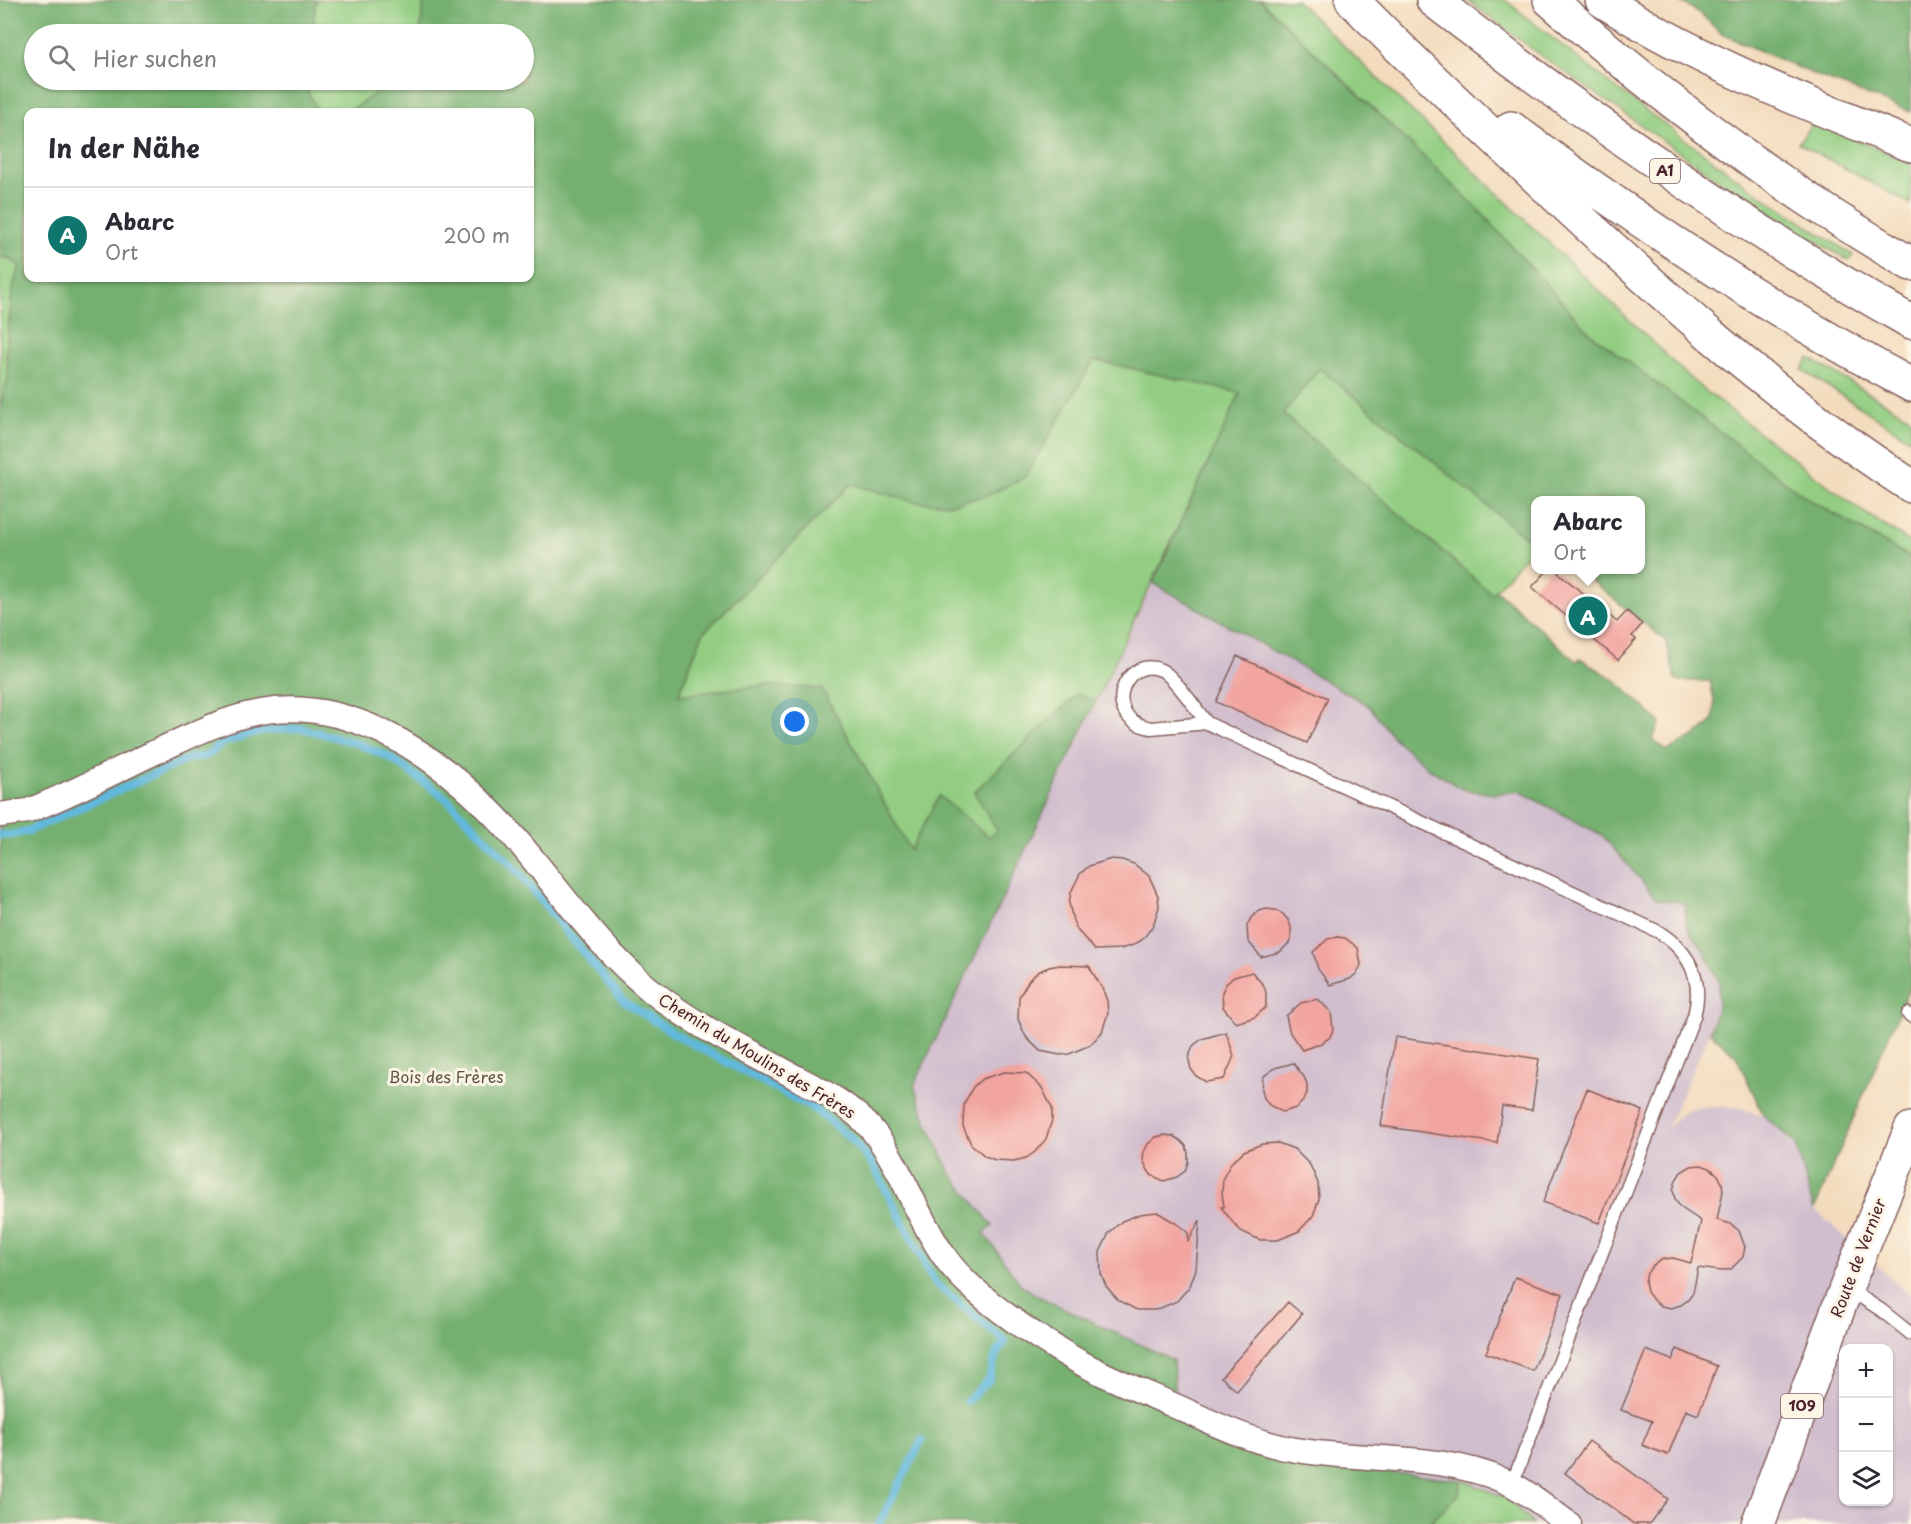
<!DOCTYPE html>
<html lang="de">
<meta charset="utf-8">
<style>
body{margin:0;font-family:"Playpen Sans",sans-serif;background:#f7f7f7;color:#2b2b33}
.controls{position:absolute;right:18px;bottom:18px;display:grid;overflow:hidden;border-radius:12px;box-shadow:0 2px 4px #0004}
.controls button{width:54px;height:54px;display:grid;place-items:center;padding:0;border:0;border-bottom:2px solid #e1e1e2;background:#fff;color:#2b2b33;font:30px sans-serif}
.you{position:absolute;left:795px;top:722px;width:21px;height:21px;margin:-15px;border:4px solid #fff;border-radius:50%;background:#1a73e8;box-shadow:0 0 0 9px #1a73e833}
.badge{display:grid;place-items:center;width:39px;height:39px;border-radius:50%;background:#0f766e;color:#fff;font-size:20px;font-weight:700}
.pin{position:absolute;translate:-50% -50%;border:3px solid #fff;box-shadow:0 2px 6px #0006}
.popup{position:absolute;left:1531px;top:496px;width:114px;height:78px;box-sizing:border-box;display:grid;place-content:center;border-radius:12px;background:#fff;filter:drop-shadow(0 2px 4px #0005);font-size:20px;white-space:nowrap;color:#7c7c81}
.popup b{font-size:22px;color:#2b2b33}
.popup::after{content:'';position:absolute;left:50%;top:100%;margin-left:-12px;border:12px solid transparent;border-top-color:#fff}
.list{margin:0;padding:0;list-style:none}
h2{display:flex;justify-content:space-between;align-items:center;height:78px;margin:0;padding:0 24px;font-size:26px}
h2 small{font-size:20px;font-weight:400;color:#7c7c81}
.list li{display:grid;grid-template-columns:39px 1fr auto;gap:18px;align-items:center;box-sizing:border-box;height:96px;padding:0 24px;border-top:2px solid #e1e1e2}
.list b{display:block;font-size:22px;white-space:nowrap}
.list p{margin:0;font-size:20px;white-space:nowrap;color:#7c7c81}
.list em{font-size:20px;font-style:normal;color:#7c7c81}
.icon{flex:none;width:33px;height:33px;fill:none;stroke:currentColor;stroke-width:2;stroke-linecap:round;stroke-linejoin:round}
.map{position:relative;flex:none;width:1911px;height:1524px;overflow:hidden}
.search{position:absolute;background:#fff;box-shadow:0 2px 4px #0004;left:24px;top:24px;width:510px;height:66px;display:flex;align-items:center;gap:15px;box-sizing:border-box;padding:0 21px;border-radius:33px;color:#7c7c81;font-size:22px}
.panel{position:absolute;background:#fff;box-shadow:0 2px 4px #0004;left:24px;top:108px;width:510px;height:174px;border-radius:12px}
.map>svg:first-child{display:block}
.industrial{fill:#d0bdcd;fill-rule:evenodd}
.green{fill:#92cd82;stroke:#6e7656;stroke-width:1.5}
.forest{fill:#75b070;stroke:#60684e;stroke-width:1.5;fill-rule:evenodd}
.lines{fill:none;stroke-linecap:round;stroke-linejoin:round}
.stream{stroke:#60b8dd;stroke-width:8}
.building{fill:#f2a5a0}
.service-casing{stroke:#85615e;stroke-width:15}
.minor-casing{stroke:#85615e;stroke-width:27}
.primary-casing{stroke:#85615e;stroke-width:36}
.motorway-casing{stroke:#85615e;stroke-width:36}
.service{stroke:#fff;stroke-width:12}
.minor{stroke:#fff;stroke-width:24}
.primary{stroke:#fff;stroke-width:33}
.motorway{stroke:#fff;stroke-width:33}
.labels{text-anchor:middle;stroke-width:6;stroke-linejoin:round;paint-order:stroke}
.shield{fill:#fcf5e5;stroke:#7f5f63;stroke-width:1.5}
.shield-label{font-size:15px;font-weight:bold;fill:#4a1f2b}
.street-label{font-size:16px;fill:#4a1f2b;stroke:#fcf5e5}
.park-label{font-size:16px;fill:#605345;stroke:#fcf5e5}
</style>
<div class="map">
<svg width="1911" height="1524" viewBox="0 0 1911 1524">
<rect width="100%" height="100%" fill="#fcf5e5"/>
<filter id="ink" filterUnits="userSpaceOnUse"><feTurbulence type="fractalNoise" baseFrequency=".0167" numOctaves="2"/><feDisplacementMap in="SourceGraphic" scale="12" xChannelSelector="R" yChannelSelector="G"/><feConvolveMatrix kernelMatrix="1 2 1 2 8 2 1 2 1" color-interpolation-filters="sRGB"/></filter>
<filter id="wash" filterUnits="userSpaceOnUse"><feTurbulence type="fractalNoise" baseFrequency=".008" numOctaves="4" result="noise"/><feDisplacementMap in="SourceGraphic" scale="24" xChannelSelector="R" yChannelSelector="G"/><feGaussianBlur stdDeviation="1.35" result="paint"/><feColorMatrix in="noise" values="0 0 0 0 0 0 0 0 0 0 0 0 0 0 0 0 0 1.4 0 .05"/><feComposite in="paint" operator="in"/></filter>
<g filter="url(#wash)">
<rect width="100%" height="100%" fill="#f3dcbd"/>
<path class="industrial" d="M 1241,393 L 1685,903 L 1687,928 L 1703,949 L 1719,981 L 1718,1005 L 1710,1032 L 1666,1128 L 1688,1109 L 1713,1106 L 1741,1108 L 1764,1116 L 1796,1144 L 1815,1210 L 1911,1296 L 1911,1524 L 1533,1524 L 1506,1498 L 1462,1480 L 1307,1464 L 1254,1452 L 1176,1421 L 1173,1360 L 1038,1296 L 1021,1285 L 984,1233 L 993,1226 L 950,1172 L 926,1120 L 914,1085 L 1153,583 ZM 1844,1348 L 1888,1348 L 1888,1502 L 1844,1502 Z"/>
<path class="green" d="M 316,0 L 424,0 L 420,34 L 312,34 Z
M 1260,0 L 1296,0 L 1694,382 L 1856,507 L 1911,543 L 1911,558 L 1808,499 L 1589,332 L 1477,208 Z
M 1467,0 L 1505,0 L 1613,86 L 1757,193 L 1853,255 L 1849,261 L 1748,200 L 1532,49 Z
M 307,80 L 383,80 L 373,95 L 348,112 L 319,112 L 306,89 Z
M 1814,123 L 1911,162 L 1911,204 L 1798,143 Z
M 0,257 L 8,258 L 21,265 L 13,286 L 6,351 L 8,378 L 0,407 Z
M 1809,358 L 1911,418 L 1911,440 L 1802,370 Z
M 1094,360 L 1241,393 L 1096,701 L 1076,695 L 997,830 L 989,837 L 910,850 L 822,689 L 678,696 L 703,633 L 851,484 L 916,502 L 988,495 L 1024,477 Z
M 1319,367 L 1535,545 L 1492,594 L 1283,414 Z
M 1462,1480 L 1506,1498 L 1533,1524 L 1436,1524 L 1431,1521 L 1458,1495 Z"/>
<path class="forest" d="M 0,0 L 316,0 L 312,34 L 34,34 L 34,80 L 307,80 L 306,89 L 319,112 L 28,112 L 28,278 L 530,278 L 530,112 L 348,112 L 373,95 L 383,80 L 524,80 L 524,34 L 420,34 L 424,0 L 1260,0 L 1477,208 L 1589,332 L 1808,499 L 1911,558 L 1911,984 L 1814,1210 L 1796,1144 L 1764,1116 L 1736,1056 L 1710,1032 L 1718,1005 L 1719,981 L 1703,949 L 1687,928 L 1685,903 L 1657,899 L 1602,835 L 1519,791 L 1493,794 L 1462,789 L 1428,768 L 1394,738 L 1368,705 L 1153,583 L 1240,393 L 1094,360 L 1025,477 L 988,495 L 952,504 L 916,502 L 851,484 L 703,633 L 678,695 L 765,685 L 822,689 L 910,850 L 939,796 L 989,837 L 997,830 L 974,792 L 1077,694 L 1096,701 L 914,1085 L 926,1120 L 950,1172 L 993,1226 L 984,1233 L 1021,1285 L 1038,1296 L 1173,1360 L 1176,1421 L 1254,1452 L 1307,1464 L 1462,1480 L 1458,1495 L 1431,1521 L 1436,1524 L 0,1524 L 0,407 L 8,378 L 6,351 L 13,286 L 20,266 L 8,258 L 0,257 ZM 1319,368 L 1535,545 L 1536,500 L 1640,500 L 1640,570 L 1578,570 L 1666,641 L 1676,681 L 1710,681 C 1712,692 1717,707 1713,719 C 1709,730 1679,744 1667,751 L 1653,739 L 1660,722 L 1615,680 L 1580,658 L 1577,662 L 1496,590 L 1492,594 L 1283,414 Z
M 1678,0 L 1911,0 L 1911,112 L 1813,74 L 1722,34 L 1701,14 Z"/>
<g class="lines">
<path class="stream" d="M 0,835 L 11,835 L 28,831 L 190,758 L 203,757 L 211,753 L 222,743 L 260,731 L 302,728 L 356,743 L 389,757 L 446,798 L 515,868 L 622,1000 L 676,1035 L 814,1109 L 852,1139 L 873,1165 L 935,1283 L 1005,1341 L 996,1354 L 989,1380 L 967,1401
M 879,1524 L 922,1440"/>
</g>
<g id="blocks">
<path class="building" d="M 1548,570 L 1555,570 L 1617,622 L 1627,611 L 1642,624 L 1632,636 L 1636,639 L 1618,660 L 1532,587 Z
M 1237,656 L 1328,698 L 1307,743 L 1216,702 Z
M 1111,859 L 1122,860 L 1134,864 L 1149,876 L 1158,896 L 1159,907 L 1153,926 L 1142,940 L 1133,945 L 1121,949 L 1095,950 L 1078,931 L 1073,921 L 1069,903 L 1071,892 L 1080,874 L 1089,866 Z
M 1267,909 L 1275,910 L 1283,914 L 1288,920 L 1291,927 L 1291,941 L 1280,952 L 1261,957 L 1248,941 L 1247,926 L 1251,918 L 1259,911 Z
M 1337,937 L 1345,938 L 1358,948 L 1361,965 L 1357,973 L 1350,979 L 1330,985 L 1318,969 L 1313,952 L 1328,939 Z
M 1060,965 L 1089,966 L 1103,990 L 1107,1001 L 1108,1013 L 1102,1032 L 1090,1045 L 1069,1054 L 1060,1055 L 1040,1051 L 1026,1037 L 1018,1019 L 1019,997 L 1029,980 L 1038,972 L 1049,967 Z
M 1252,972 L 1264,986 L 1266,993 L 1266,1007 L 1255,1017 L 1236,1023 L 1223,1007 L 1222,992 L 1226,984 L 1234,977 Z
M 1318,999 L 1331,1012 L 1333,1029 L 1330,1037 L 1322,1043 L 1302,1050 L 1290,1033 L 1286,1016 L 1301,1003 Z
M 1226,1032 L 1234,1056 L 1224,1079 L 1206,1082 L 1196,1076 L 1191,1069 L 1189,1061 L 1190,1054 L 1193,1046 L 1202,1039 Z
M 1395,1037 L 1539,1059 L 1532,1110 L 1502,1106 L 1497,1143 L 1381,1126 Z
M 1293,1063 L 1304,1077 L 1307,1084 L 1307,1093 L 1303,1101 L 1296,1108 L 1282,1112 L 1269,1105 L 1264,1098 L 1262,1090 L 1263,1077 L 1275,1068 Z
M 1004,1072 L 1026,1073 L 1042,1088 L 1052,1108 L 1052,1120 L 1046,1139 L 1035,1152 L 1026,1158 L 1014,1161 L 995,1160 L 985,1156 L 971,1144 L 963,1126 L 964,1104 L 973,1087 L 982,1079 Z
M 1587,1089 L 1643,1111 L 1599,1223 L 1543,1202 Z
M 1165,1135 L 1173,1136 L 1180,1140 L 1186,1146 L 1188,1153 L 1188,1162 L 1185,1171 L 1177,1177 L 1164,1181 L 1151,1175 L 1146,1167 L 1143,1159 L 1144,1152 L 1148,1144 L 1156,1137 Z
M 1278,1143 L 1294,1149 L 1310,1165 L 1318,1183 L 1319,1199 L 1313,1216 L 1299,1231 L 1278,1240 L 1260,1240 L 1241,1231 L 1234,1224 L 1221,1207 L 1224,1207 L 1222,1193 L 1223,1178 L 1231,1163 L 1244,1151 L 1262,1144 Z
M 1701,1165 L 1710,1168 L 1718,1175 L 1722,1183 L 1723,1191 L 1717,1220 L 1731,1224 L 1739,1231 L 1745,1247 L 1743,1257 L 1731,1269 L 1721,1271 L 1698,1268 L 1693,1293 L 1688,1300 L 1681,1305 L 1671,1308 L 1661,1306 L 1653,1300 L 1647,1292 L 1645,1282 L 1647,1273 L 1653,1265 L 1663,1259 L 1673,1258 L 1691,1263 L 1701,1221 L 1680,1207 L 1675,1199 L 1673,1190 L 1676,1180 L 1681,1172 L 1691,1166 Z
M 1157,1212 L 1179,1225 L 1188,1233 L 1188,1242 L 1200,1220 L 1196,1269 L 1190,1286 L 1177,1301 L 1156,1310 L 1137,1310 L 1119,1301 L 1106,1286 L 1101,1274 L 1100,1252 L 1109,1233 L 1122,1221 L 1140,1214 Z
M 1515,1277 L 1563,1294 L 1533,1371 L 1486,1353 Z
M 1288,1302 L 1302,1314 L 1237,1391 L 1221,1377 Z
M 1677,1349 L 1717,1366 L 1698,1415 L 1686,1410 L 1668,1455 L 1642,1445 L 1652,1421 L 1621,1410 L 1646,1350 L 1672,1360 Z
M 1589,1441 L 1668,1499 L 1649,1524 L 1634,1524 L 1565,1473 Z"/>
</g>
</g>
<g filter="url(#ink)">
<use href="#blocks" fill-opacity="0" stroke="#85615e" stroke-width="1.5"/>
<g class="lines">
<g class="service-casing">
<path id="service" d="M 1207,723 L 1151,728 C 1099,719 1124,654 1161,670 C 1173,675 1198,712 1207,723 L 1659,932 C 1690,952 1704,979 1694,1016 L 1512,1484
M 1908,1014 L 1911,1016
M 1847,1288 L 1881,1310 L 1911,1334"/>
</g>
<g class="minor-casing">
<path id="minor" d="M 0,815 L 28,811 C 74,793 119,769 164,748 C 194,734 226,718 260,712 C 344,697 426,748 484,805 C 544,863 586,939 653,992 C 696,1027 749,1051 797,1078 C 825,1092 853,1107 873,1131 C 902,1168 916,1215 942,1253 C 967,1292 1024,1329 1064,1353 C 1098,1374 1137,1389 1173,1405 C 1213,1423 1253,1443 1296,1450 C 1367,1462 1440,1452 1507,1482 C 1529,1492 1549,1510 1569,1524"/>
</g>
<g class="primary-casing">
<path id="primary" d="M 1758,1524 L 1846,1288 L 1911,1129"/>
</g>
<g class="motorway-casing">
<path id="motorway" d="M 1352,0 C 1412,62 1476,120 1539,180 C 1656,290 1775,398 1911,486
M 1433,0 C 1586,118 1743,227 1911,322
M 1550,0 C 1662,99 1782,188 1911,264
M 1602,0 C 1698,61 1805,103 1911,145
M 1511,128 C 1639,223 1770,310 1911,385"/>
</g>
<use href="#service" class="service"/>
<use href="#minor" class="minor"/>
<use href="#primary" class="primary"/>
<use href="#motorway" class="motorway"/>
</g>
</g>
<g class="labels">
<g class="shield">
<rect x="1650" y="159" width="30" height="24" rx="4.5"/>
<rect x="1781" y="1394" width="42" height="24" rx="4.5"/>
</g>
<g class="shield-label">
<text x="1665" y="176">A1</text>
<text x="1802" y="1411">109</text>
</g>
<g class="street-label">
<text transform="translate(757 1056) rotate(31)" y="6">Chemin du Moulins des Frères</text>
<text transform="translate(1858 1258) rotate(-69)" y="6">Route de Vernier</text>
</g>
<g class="park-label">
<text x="446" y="1083">Bois des Frères</text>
</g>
</g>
</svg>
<div class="controls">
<button>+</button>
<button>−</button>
<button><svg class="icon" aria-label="layers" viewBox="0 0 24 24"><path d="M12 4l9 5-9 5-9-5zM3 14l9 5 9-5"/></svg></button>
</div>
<div class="you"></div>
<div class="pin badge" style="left:1588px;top:616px">A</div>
<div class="popup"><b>Abarc</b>Ort</div>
<div class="search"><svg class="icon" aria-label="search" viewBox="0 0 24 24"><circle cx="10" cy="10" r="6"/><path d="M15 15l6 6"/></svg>Hier suchen</div>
<section class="panel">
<h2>In der Nähe<small></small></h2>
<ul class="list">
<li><span class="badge">A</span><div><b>Abarc</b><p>Ort</p></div><em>200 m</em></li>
</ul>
</section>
</div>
